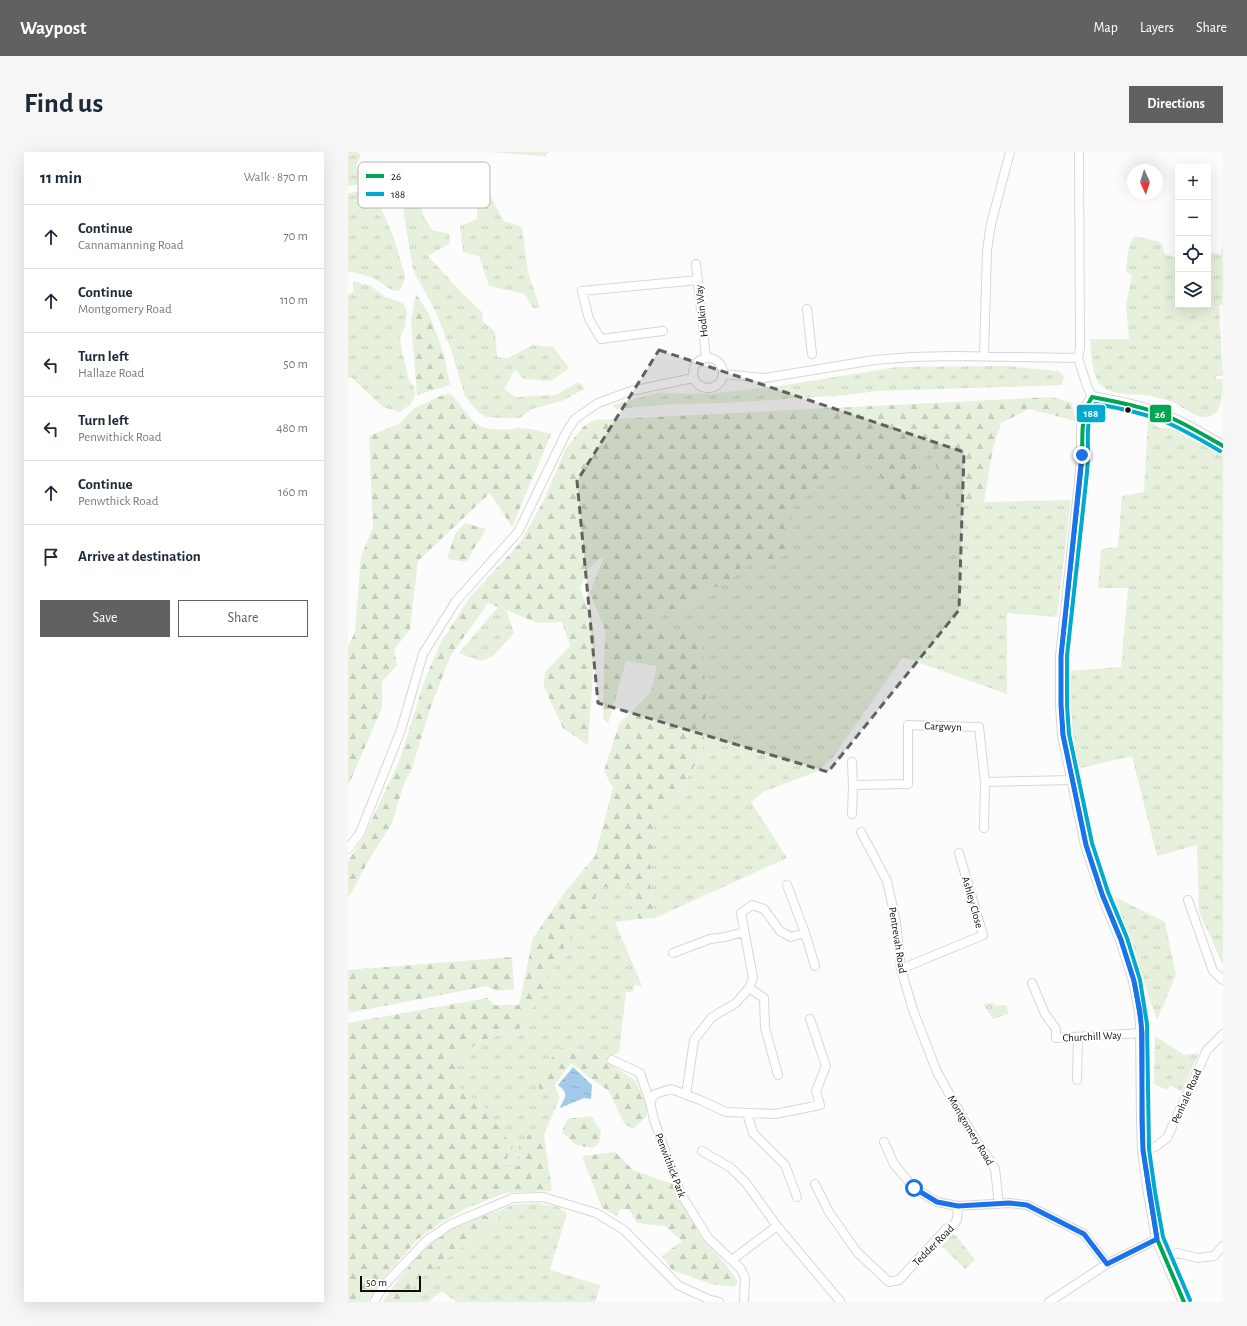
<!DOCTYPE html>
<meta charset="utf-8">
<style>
body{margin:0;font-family:"Alegreya Sans",sans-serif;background:#f6f6f7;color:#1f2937}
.controls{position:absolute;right:12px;top:12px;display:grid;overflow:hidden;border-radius:0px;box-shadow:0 4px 16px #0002}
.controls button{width:36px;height:36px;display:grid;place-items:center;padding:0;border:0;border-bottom:1px solid #e0e1e3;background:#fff;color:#1f2937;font:20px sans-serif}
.compass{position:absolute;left:779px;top:12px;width:36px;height:36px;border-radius:50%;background:#fff;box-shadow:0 4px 16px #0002;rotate:176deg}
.scale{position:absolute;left:12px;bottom:10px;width:61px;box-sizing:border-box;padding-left:4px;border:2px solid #0d0d0e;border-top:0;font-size:11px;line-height:14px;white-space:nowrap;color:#0d0d0e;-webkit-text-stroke:3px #fff;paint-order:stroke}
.stop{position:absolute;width:12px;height:12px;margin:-9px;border:3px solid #1a73e8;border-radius:50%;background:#fff}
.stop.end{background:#1a73e8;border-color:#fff;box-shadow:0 1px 4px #0008}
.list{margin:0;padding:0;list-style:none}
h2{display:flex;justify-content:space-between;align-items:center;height:52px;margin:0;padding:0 16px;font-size:17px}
h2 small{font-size:13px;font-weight:400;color:#747a83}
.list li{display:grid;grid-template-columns:26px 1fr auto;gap:12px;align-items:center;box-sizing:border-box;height:64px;padding:0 16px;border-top:1px solid #e0e1e3}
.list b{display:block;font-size:15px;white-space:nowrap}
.list p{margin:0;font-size:13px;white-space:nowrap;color:#747a83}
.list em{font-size:13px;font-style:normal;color:#747a83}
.actions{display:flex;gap:8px;padding:12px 16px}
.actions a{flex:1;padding:9px 0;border:1px solid #616161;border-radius:0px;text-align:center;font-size:14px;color:#616161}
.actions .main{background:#616161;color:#fff}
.icon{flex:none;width:22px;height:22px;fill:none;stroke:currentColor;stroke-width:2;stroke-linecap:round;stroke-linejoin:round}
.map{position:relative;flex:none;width:875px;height:1150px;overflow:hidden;border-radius:0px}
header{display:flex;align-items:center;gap:24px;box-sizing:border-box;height:56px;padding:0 20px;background:#616161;color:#fff}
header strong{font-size:19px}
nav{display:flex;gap:22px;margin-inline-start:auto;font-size:14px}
.intro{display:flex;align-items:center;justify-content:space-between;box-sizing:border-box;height:96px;padding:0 24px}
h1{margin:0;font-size:28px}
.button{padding:10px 18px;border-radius:0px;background:#616161;color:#fff;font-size:14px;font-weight:700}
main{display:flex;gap:24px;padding:0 24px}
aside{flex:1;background:#fff;border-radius:0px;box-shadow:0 4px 16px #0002}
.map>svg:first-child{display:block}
.grass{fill:url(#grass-tufts)}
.forest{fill:url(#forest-firs)}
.water{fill:url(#water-ripples)}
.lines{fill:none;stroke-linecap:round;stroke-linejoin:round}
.minor-casing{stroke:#d7d7d7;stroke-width:10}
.major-casing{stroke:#d7d7d7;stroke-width:12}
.minor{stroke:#fff;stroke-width:8}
.major{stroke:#fff;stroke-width:10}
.bus-1-casing{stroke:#fff;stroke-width:7}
.bus-2-casing{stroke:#fff;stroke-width:7}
.bus-1{stroke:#00a651;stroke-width:4}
.bus-2{stroke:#00a9ce;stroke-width:4}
.route{stroke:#1a73e8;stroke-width:5}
.marked{fill:#616161;fill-opacity:0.2;stroke:#616161;stroke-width:3;stroke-dasharray:8 5;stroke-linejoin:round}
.bus-dot{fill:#0d0d0e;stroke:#fff;stroke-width:1.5}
.labels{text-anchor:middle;stroke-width:4;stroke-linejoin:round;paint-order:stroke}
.street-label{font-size:11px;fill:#0d0d0e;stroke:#fff}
.key{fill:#fff;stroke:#b6b6b7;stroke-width:1}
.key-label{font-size:11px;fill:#0d0d0e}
.line-badge{stroke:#fff;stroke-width:1.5}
.badge-label{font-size:11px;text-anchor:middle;font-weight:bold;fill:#fff}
</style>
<header>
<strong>Waypost</strong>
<nav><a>Map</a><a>Layers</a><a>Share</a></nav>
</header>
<div class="intro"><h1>Find us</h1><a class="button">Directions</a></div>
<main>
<aside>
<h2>11 min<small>Walk · 870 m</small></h2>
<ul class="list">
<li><svg class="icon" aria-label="ahead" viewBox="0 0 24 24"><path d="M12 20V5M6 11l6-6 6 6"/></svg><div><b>Continue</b><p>Cannamanning Road</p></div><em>70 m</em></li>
<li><svg class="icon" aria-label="ahead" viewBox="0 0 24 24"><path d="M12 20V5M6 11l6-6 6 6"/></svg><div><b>Continue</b><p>Montgomery Road</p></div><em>110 m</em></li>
<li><svg class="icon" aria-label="left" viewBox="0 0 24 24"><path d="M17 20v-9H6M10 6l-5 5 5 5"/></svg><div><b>Turn left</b><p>Hallaze Road</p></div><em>50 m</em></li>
<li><svg class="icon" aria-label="left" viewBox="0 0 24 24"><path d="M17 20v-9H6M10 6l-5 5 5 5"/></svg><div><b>Turn left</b><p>Penwithick Road</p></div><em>480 m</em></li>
<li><svg class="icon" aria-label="ahead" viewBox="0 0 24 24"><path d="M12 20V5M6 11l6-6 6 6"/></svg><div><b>Continue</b><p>Penwthick Road</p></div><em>160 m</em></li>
<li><svg class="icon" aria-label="arrive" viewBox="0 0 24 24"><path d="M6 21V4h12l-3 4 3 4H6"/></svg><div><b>Arrive at destination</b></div></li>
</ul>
<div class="actions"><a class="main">Save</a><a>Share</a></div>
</aside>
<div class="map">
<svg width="875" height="1150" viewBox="0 0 875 1150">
<defs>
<pattern id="grass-tufts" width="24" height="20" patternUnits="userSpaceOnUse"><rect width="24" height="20" fill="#e6f0dc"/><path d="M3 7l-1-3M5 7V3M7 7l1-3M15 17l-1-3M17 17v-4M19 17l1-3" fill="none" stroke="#c4cdbc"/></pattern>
<pattern id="forest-firs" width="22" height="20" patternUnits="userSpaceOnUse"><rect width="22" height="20" fill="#e6f0dc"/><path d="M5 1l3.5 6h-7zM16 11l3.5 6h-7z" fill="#c4cdbc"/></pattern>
<pattern id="water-ripples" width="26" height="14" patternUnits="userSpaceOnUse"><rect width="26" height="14" fill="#a4caea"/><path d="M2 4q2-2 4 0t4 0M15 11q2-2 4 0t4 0" fill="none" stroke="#8cacc8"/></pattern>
</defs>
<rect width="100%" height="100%" fill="#fcfcfc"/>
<path class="grass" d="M 0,0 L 10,0 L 13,3 L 8,14 L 14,32 L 0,34 Z
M 140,0 L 201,0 L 197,4 Z
M 79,25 L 85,34 L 141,42 L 156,69 L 174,75 L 180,120 L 192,156 L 185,156 L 177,142 L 141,134 L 131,104 L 115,100 L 112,74 L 129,67 L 129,56 L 72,50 L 76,65 L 84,78 L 101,82 L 102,91 L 80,104 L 114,141 L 135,161 L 134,168 L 147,180 L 149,205 L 160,206 L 185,193 L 205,195 L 221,216 L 203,229 L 176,227 L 167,218 L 156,237 L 167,245 L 207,243 L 231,230 L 236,237 L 214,249 L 184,257 L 172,266 L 153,266 L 138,265 L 130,260 L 117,244 L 103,198 L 87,158 L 65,118 L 53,43 L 56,27 Z
M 15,39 L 29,47 L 46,86 L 57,124 L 55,132 L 52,138 L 45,139 L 24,125 L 0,119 L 0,41 Z
M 787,84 L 813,90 L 817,102 L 825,105 L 830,104 L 830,153 L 860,153 L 860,100 L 872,102 L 875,93 L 875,153 L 871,153 L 875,224 L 868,224 L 868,227 L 875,227 C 875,237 875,256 866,262 C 853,271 842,259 830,253 C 824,249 815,247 807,245 C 791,240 763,246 752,232 C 744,222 743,200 742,187 L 781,187 L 778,153 L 784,123 L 778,120 C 779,109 779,92 787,84 Z
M 5,129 L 23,134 L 37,145 L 55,151 L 59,160 L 57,175 L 52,185 L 54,199 L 61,228 L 66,235 L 67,243 L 63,252 L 52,260 L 35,255 L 3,225 L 0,226 L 0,143 L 5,140 Z
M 659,214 L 710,219 L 716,224 L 714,233 L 530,239 L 498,243 L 377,251 L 326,252 L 268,257 L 264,253 L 309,241 L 363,242 L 432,234 L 549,215 Z
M 800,268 L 811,276 L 825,276 L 875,303 L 875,813 L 851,760 L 849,693 L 809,704 L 784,604 L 728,617 L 719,519 L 773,515 L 780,436 L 750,436 L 753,397 L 770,395 L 774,344 L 796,340 Z
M 581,289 L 600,356 L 636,350 L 723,348 L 709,465 L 659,461 L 659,542 L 555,505 L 485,605 L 470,619 L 415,640 L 403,650 L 439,706 L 307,766 L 301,727 L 307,662 L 328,645 L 355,599 L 300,472 L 308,461 L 335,456 L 356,439 L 382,430 L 395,412 L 414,412 L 437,401 L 447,346 L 467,337 L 476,319 L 518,303 L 547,345 L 568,349 L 570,301 Z
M 150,455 L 159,459 L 166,481 L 145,504 L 133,509 L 111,501 Z
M 281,733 L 291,767 L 267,770 L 294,834 L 286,833 L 285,840 L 278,840 L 271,900 L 257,909 L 243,900 L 210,896 L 193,941 L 206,934 L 212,945 L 196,983 L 186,977 L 172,1014 L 156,1015 L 108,933 L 108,907 L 133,889 L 182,873 L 177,864 L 187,852 L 224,780 L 243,764 L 250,736 Z
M 765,744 L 817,770 L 828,823 L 809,868 Z
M 644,851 L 647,854 L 655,853 L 659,854 L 660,862 L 645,867 L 635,852 Z
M 807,884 L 836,903 L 851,901 L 833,940 L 822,933 L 820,938 L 806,932 Z
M 189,1051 L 210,1055 L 219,1061 L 202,1118 L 252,1133 L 247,1150 L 108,1150 L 94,1139 L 80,1150 L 58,1150 L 68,1129 L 147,1072 L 153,1058 L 164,1053 Z
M 604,1083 L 608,1083 L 627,1108 L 617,1117 L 594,1094 Z"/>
<path class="forest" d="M 68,142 L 81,162 L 96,202 L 102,233 L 69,243 L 63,169 Z
M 102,241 C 112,250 118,264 129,272 C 144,282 165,275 182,277 C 189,278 196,280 203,282 L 164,375 L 142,341 L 70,409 L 62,477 L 46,498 L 49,513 L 34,530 L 34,556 L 0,634 L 0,495 L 7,480 L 13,404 L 25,376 L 21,284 L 51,272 L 65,257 L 90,245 Z
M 704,245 L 724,251 L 728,269 L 681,257 L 653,271 L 645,296 L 636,350 L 600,356 L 581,289 L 570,301 L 568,350 L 547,345 L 518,304 L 476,319 L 467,337 L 447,346 L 437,401 L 414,412 L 395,412 L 382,430 L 356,439 L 335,456 L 308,461 L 301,472 L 354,484 L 358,553 L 355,599 L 328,645 L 307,663 L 301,727 L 307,766 L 291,767 L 281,733 L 250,736 L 243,764 L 224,780 L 187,853 L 177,864 L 182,873 L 133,889 L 108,907 L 108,933 L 138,957 L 163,993 L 156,1015 L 172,1014 L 171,994 L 186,977 L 196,983 L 204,1039 L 157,1041 L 119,1056 L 92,1071 L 70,1087 L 32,1130 L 19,1150 L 0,1150 L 0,871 L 139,846 L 146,853 L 171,853 L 185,786 L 217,740 L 247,704 L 265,636 L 256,619 L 271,572 L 303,540 L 309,514 L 278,509 L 260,572 L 255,566 L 257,478 L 242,441 L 257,403 L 241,416 L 232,436 L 243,464 L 247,488 L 240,593 L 215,576 L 196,535 L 197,520 L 222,494 L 214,470 L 190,471 L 140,451 L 103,503 L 83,554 L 64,616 L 56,632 L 44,671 L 19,711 L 4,740 L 0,745 L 0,709 L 16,685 L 52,607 L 77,527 L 92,492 L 122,445 L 172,391 L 197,346 L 218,296 L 236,274 L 247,268 Z
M 117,371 L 138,377 L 118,410 L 99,407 L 107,382 Z
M 164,805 L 166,837 L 148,839 L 139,834 L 0,861 L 0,818 Z
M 210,896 L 243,900 L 287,928 L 299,955 L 298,965 L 285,977 L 276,971 L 260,938 L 253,934 L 223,911 L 206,934 L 193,941 L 189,930 Z
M 243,964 L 253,979 L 251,991 L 245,996 L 228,993 L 214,980 L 219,967 Z
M 267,1000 L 285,1018 L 324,1032 L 354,1087 L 375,1109 L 390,1130 L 386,1135 L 363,1132 L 324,1118 L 314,1104 L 334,1089 L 317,1074 L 289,1071 L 281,1057 L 273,1057 L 268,1064 L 254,1056 L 234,1004 Z
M 153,1058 L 147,1072 L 68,1129 L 58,1150 L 35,1150 C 51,1123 83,1086 112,1073 C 125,1067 139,1063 153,1058 Z"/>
<path class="water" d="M 225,915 L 244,933 L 243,947 L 236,946 L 212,956 C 217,944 222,943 210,933 Z"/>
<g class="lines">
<g class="minor-casing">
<path id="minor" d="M 731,0 L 732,196 L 730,206 L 739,234 L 744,245
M 348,112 L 358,205
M 459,157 L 464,202
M 315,179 L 253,187 L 241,167 L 234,139 L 350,128
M 636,204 L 639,98 L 643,72 L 662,0
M345 221a15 15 0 1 1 30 0a15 15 0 1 1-30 0Z
M 375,222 L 417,226 L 526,208 L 564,205 L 606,204 L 730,206
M 504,610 L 505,633
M 504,662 L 505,633 L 560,632 L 560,573 L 631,575 L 637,630 L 724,628
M 636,676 L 637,630
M 513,680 L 539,729 L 548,770 L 553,817 L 565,858 L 589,920 L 621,977 L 647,1017 L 651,1052
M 0,697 L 12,681 L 53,578 L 75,502 L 108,449 L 170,380 L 219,279 L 227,267 L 250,251 L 283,239 L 345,226
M 439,733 L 457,781
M 840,748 L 865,819 L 875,828
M 325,801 L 362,787 L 377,785 L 396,780
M 553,817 L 635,783 L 611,701
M 684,831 L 697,862 L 708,877 L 708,886 L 794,881
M 401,836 L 416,846 L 417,876 L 430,923
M 264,908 L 292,921 L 302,950 L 306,968 L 332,1040 L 360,1086 L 392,1116 L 397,1125 L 396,1150
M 729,928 L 730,886
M 338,943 L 346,888 L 364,865 L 388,851 L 401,836 L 405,826 L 393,761 L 404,753 L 416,757 L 432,779 L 443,785 L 457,781 L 467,814
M 302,950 L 307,942 L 323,937 L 352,948 L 378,960 L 427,962 L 472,953 L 468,939 L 478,914 L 462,867
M 399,961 L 405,981 L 437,1013 L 449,1045
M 536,990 L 546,1012 L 566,1036 L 589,1050 L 610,1054 L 661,1051 L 679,1053 L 736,1082 L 759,1112
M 795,998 L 807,995 L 819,986 L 859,898 L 875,882
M 354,999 L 383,1016 L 398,1031 L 429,1074
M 467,1032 L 481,1060 L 509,1100 L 541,1130 L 551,1128 L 599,1076 L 606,1073 L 609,1067 L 610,1054
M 817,1106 L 829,1101 L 850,1106 L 866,1104 L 875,1094
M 384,1108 L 429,1074 L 492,1149
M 26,1150 L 36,1133 L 78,1089 L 103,1072 L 165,1046 L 195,1045 L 248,1061 L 276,1078 L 330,1133 L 362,1148 L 371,1150
M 701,1150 L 759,1112 L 809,1087"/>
</g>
<g class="major-casing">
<path id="major" d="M 836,1150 L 809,1087 L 801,1041 L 795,998 L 794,969 L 793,872 L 792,860 L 786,829 L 773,788 L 754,742 L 738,693 L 715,583 L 713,553 L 713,504 L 732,330 L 734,303 L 734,272 L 738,255 L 744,245 C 764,249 784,252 803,259 C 829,266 852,281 875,294"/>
</g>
<use href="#minor" class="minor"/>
<use href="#major" class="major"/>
<g class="bus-1-casing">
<path id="bus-1" d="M 744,245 C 732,265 735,280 734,302 C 734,311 733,321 732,330 L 713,504 L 713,553 L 715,583 L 738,693 L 754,742 L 773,788 L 786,829 L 793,872 L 795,998 L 801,1041 L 809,1087 L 836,1150
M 744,245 C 770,250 796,255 821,265 C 840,273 857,284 875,294"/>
</g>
<g class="bus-2-casing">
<path id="bus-2" d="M 842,1148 L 815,1085 L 807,1040 L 801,997 L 799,872 L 792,828 L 779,786 L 760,740 L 744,691 L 721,582 L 719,553 L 719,504 L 738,330 C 739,321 740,311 740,302 C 740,285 738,267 747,252 C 772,256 796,261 820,271 C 838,279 855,289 872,299"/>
</g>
<use href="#bus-1" class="bus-1"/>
<use href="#bus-2" class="bus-2"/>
</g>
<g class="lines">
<path class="route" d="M 566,1036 L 589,1050 L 610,1054 L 661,1051 L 679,1053 L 736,1082 L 759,1112 L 809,1087 L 795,998 L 794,969 L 794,881 L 792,860 L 786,829 L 773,788 L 754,742 L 738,693 L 715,583 L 713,553 L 713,504 L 734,303"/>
</g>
<path class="marked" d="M 311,198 L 616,300 L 611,458 L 480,620 L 250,551 L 229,329 Z"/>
<circle class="bus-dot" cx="780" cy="258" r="3.5"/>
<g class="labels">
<g class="street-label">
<text transform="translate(353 159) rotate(-96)" y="4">Hodkin Way</text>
<text transform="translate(595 574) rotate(2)" y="4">Cargwyn</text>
<text transform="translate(625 750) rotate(74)" y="4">Ashley Close</text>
<text transform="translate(550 788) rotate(81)" y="4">Pentrevah Road</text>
<text transform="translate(744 884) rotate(-3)" y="4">Churchill Way</text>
<text transform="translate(838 944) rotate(-66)" y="4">Penhale Road</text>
<text transform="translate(623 978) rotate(59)" y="4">Montgomery Road</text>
<text transform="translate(323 1013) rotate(69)" y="4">Penwithick Park</text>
<text transform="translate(585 1093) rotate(-45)" y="4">Tedder Road</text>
</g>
</g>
<rect x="10" y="10" width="132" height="46" rx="6" class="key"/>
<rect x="18" y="22" width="18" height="4" fill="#00a651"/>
<rect x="18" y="40" width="18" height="4" fill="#00a9ce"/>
<g class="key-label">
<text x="43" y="28">26</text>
<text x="43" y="46">188</text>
</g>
<g class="line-badge">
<rect x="728" y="252" width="30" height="19" rx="4" fill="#00a9ce"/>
<rect x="801" y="252" width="23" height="19" rx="4" fill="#00a651"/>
</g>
<g class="badge-label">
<text x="743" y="265">188</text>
<text x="812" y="266">26</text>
</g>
</svg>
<div class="controls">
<button>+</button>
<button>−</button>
<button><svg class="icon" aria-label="locate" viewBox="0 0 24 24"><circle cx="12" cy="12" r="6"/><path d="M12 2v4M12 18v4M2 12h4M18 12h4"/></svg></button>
<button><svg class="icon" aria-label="layers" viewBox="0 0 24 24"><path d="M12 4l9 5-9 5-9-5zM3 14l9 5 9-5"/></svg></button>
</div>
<svg class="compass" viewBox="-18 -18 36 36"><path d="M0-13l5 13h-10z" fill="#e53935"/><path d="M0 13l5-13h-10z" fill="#747a83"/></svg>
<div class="scale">50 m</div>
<div class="stop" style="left:566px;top:1036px"></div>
<div class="stop end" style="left:734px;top:303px"></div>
</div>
</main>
